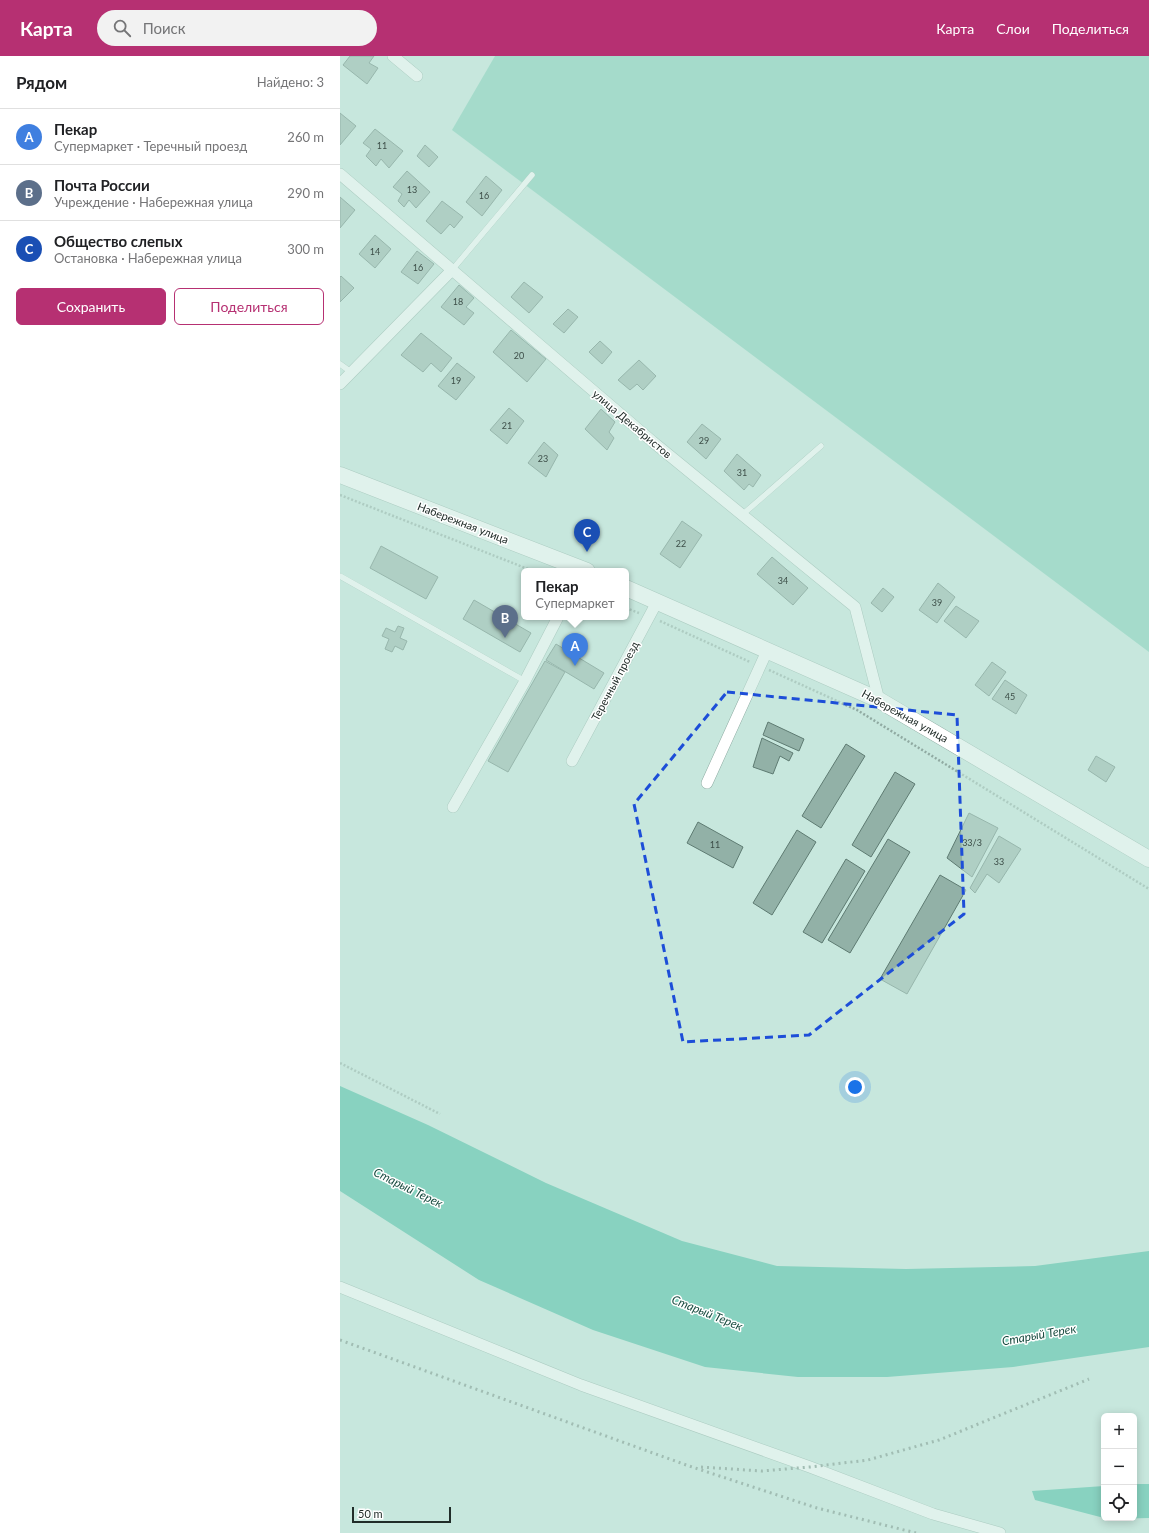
<!DOCTYPE html>
<html lang="ru">
<meta charset="utf-8">
<style>
body{margin:0;font-family:Lato,sans-serif;background:#f2f2f2;color:#202124}
.controls{position:absolute;right:12px;bottom:12px;display:grid;overflow:hidden;border-radius:6px;box-shadow:0 2px 10px #0003}
.controls button{width:36px;height:36px;display:grid;place-items:center;padding:0;border:0;border-bottom:1px solid #e0e0e0;background:#fff;color:#202124;font:20px sans-serif}
.scale{position:absolute;left:12px;bottom:10px;width:99px;box-sizing:border-box;padding-left:4px;border:2px solid #212d29;border-top:0;font-size:11px;line-height:14px;white-space:nowrap;color:#212d29;-webkit-text-stroke:3px #fff;paint-order:stroke}
.you{position:absolute;left:515px;top:1031px;width:14px;height:14px;margin:-10px;border:3px solid #fff;border-radius:50%;background:#1a73e8;box-shadow:0 0 0 6px #1a73e833}
.badge{display:grid;place-items:center;width:26px;height:26px;border-radius:50%;background:#b63072;color:#fff;font-size:13px;font-weight:700}
.pin{position:absolute;translate:-50% -33px;filter:drop-shadow(0 1px 2px #0008)}
.pin::after{content:'';position:absolute;top:21px;width:14px;height:12px;background:inherit;clip-path:polygon(0 0,100% 0,50% 100%)}
.popup{position:absolute;left:181px;top:512px;width:108px;height:52px;box-sizing:border-box;display:grid;place-content:center;border-radius:6px;background:#fff;filter:drop-shadow(0 1px 3px #0005);font-size:13px;white-space:nowrap;color:#757577}
.popup b{font-size:15px;color:#202124}
.popup::after{content:'';position:absolute;left:50%;top:100%;margin-left:-8px;border:8px solid transparent;border-top-color:#fff}
.list{margin:0;padding:0;list-style:none}
h2{display:flex;justify-content:space-between;align-items:center;height:52px;margin:0;padding:0 16px;font-size:17px}
h2 small{font-size:13px;font-weight:400;color:#757577}
.list li{display:grid;grid-template-columns:26px 1fr auto;gap:12px;align-items:center;box-sizing:border-box;height:56px;padding:0 16px;border-top:1px solid #e0e0e0}
.list b{display:block;font-size:15px;white-space:nowrap}
.list p{margin:0;font-size:13px;white-space:nowrap;color:#757577}
.list em{font-size:13px;font-style:normal;color:#757577}
.actions{display:flex;gap:8px;padding:12px 16px}
.actions a{flex:1;padding:9px 0;border:1px solid #b63072;border-radius:6px;text-align:center;font-size:14px;color:#b63072}
.actions .main{background:#b63072;color:#fff}
.icon{flex:none;width:22px;height:22px;fill:none;stroke:currentColor;stroke-width:2;stroke-linecap:round;stroke-linejoin:round}
.map{position:relative;flex:none;width:809px;height:1477px;overflow:hidden}
header{display:flex;align-items:center;gap:24px;box-sizing:border-box;height:56px;padding:0 20px;background:#b63072;color:#fff}
header strong{font-size:19px}
nav{display:flex;gap:22px;margin-inline-start:auto;font-size:14px}
.search{width:280px;height:36px;background:#f2f2f2;display:flex;align-items:center;gap:10px;box-sizing:border-box;padding:0 14px;border-radius:22px;color:#757577;font-size:15px}
main{display:flex}
aside{flex:1;background:#fff}
.map>svg:first-child{display:block}
.green{fill:#7dccb7}
.water{fill:#3cb89d}
.building{fill:#92b1a7;stroke:#5e7b72}
.lines{fill:none;stroke-linecap:round;stroke-linejoin:round}
.lane-casing{stroke:#8daba2;stroke-width:6}
.street-casing{stroke:#8daba2;stroke-width:12}
.secondary-casing{stroke:#8daba2;stroke-width:17}
.path{stroke:#90aaa2;stroke-width:2.5;stroke-dasharray:2 2;stroke-linecap:butt}
.lane{stroke:#fff;stroke-width:5.5}
.street{stroke:#fff;stroke-width:11}
.secondary{stroke:#fff;stroke-width:16}
.rail{stroke:#738982;stroke-width:3;stroke-dasharray:2 4;stroke-linecap:butt}
.marked{fill:none;stroke:#1d4ed8;stroke-width:3;stroke-dasharray:8 5;stroke-linejoin:round}
.labels{text-anchor:middle;stroke-width:3;stroke-linejoin:round;paint-order:stroke}
.number-label{font-size:9px;fill:#3d4e48}
.street-label{font-size:11px;fill:#212d29;stroke:#fff}
.water-label{font-size:12px;font-style:italic;fill:#194c40;stroke:#fff}
</style>
<header>
<strong>Карта</strong>
<div class="search"><svg class="icon" aria-label="search" viewBox="0 0 24 24"><circle cx="10" cy="10" r="6"/><path d="M15 15l6 6"/></svg>Поиск</div>
<nav><a>Карта</a><a>Слои</a><a>Поделиться</a></nav>
</header>
<main>
<aside>
<h2>Рядом<small>Найдено: 3</small></h2>
<ul class="list">
<li><span class="badge" style="background:#3f7fe0">A</span><div><b>Пекар</b><p>Супермаркет · Теречный проезд</p></div><em>260 m</em></li>
<li><span class="badge" style="background:#5c6f8a">B</span><div><b>Почта России</b><p>Учреждение · Набережная улица</p></div><em>290 m</em></li>
<li><span class="badge" style="background:#1a4fb4">C</span><div><b>Общество слепых</b><p>Остановка · Набережная улица</p></div><em>300 m</em></li>
</ul>
<div class="actions"><a class="main">Сохранить</a><a>Поделиться</a></div>
</aside>
<div class="map">
<svg width="809" height="1477" viewBox="0 0 809 1477">
<rect width="100%" height="100%" fill="#c7e7dd"/>
<path class="green" d="M 155,0 L 809,0 L 809,596 L 112,74 Z"/>
<path class="water" d="M 0,1030 L 88,1069 L 206,1127 L 342,1185 L 437,1210 L 566,1213 L 695,1210 L 809,1195 L 809,1291 L 673,1311 L 547,1321 L 458,1321 L 365,1311 L 253,1274 L 139,1224 L 0,1135 Z
M 794,1428 L 809,1428 L 809,1462 L 767,1463 L 765,1462 L 794,1462 Z
M 764,1430 L 764,1462 L 695,1444 L 692,1435 Z"/>
<path class="building" d="M 10,0 L 34,0 L 29,7 L 38,12 L 27,28 L 3,9 Z
M 0,57 L 16,70 L 0,89 Z
M 35,73 L 63,95 L 49,112 L 41,103 L 36,110 L 26,100 L 31,93 L 23,87 Z
M 85,89 L 98,101 L 89,111 L 77,100 Z
M 67,115 L 90,136 L 76,152 L 69,144 L 64,151 L 58,145 L 62,138 L 53,131 Z
M 146,120 L 162,134 L 142,160 L 126,146 Z
M 0,141 L 15,154 L 0,172 Z
M 102,145 L 123,161 L 114,172 L 110,168 L 101,178 L 86,165 Z
M 35,179 L 51,193 L 35,212 L 19,198 Z
M 77,195 L 94,208 L 78,228 L 61,216 Z
M 1,220 L 14,232 L 0,246 L 0,221 Z
M 184,226 L 203,241 L 189,257 L 171,241 Z
M 119,229 L 134,242 L 126,251 L 134,257 L 124,269 L 101,251 Z
M 228,253 L 238,261 L 224,277 L 213,268 Z
M 171,274 L 206,303 L 187,326 L 153,296 Z
M 81,277 L 112,302 L 101,316 L 91,307 L 83,316 L 61,299 Z
M 260,285 L 272,296 L 262,308 L 249,296 Z
M 299,304 L 316,320 L 303,334 L 297,328 L 290,334 L 278,324 Z
M 117,307 L 135,321 L 116,344 L 98,330 Z
M 169,352 L 184,365 L 167,388 L 150,374 Z
M 261,353 L 275,366 L 269,376 L 274,382 L 267,394 L 245,373 Z
M 362,368 L 381,383 L 366,403 L 347,386 Z
M 204,386 L 218,399 L 206,421 L 188,407 Z
M 397,398 L 421,419 L 413,431 L 409,428 L 404,434 L 384,415 Z
M 342,465 L 362,479 L 340,512 L 320,498 Z
M 41,490 L 98,521 L 86,543 L 30,512 Z
M 432,501 L 468,532 L 453,549 L 417,518 Z
M 598,527 L 615,541 L 597,567 L 579,554 Z
M 543,532 L 554,541 L 542,556 L 531,547 Z
M 134,544 L 191,577 L 180,596 L 123,563 Z
M 616,550 L 639,565 L 626,582 L 604,565 Z
M 58,570 L 64,572 L 60,582 L 67,585 L 63,594 L 55,590 L 52,596 L 45,593 L 49,583 L 42,580 L 46,572 L 55,576 Z
M 216,588 L 264,617 L 254,633 L 206,604 Z
M 205,605 L 225,616 L 168,716 L 148,705 Z
M 652,606 L 666,616 L 649,640 L 635,629 Z
M 665,624 L 687,639 L 676,658 L 652,643 Z
M 428,666 L 464,683 L 459,695 L 423,679 Z
M 422,682 L 453,697 L 449,705 L 440,700 L 433,718 L 413,711 Z
M 506,688 L 525,700 L 481,772 L 462,760 Z
M 756,700 L 775,711 L 766,726 L 748,714 Z
M 555,716 L 575,728 L 531,801 L 512,789 Z
M 629,757 L 658,772 L 632,821 L 607,802 Z
M 358,766 L 403,791 L 393,812 L 347,787 Z
M 457,774 L 476,786 L 432,859 L 413,847 Z
M 659,780 L 681,793 L 659,827 L 647,818 L 635,837 L 630,832 Z
M 548,783 L 570,796 L 510,897 L 488,884 Z
M 506,803 L 525,815 L 482,887 L 463,876 Z
M 600,819 L 626,834 L 567,938 L 540,923 Z"/>
<g class="lines">
<g class="lane-casing">
<path id="lane" d="M 112,214 L 192,119
M 0,308 L 11,316
M 402,459 L 481,390
M 0,520 L 185,625"/>
</g>
<g class="street-casing">
<path id="street" d="M 53,0 L 77,20
M 0,118 L 313,386 L 515,551 L 539,644
M 0,328 L 112,214
M 232,705 L 317,546
M 367,727 L 427,595
M 113,751 L 185,625 L 218,561
M 0,1231 L 241,1329 L 470,1411 L 593,1458 L 660,1477"/>
</g>
<g class="secondary-casing">
<path id="secondary" d="M 0,419 L 247,515
M 286,532 L 539,644 L 809,803"/>
</g>
<path class="path" d="M 0,439 L 193,515
M 286,552 L 299,557
M 320,565 L 410,606
M 429,614 L 517,654 L 809,833
M 0,1007 L 100,1058"/>
<use href="#lane" class="lane"/>
<use href="#street" class="street"/>
<use href="#secondary" class="secondary"/>
<path class="rail" d="M 0,1284 L 349,1410 L 477,1452 L 576,1477
M 361,1411 L 422,1415 L 470,1411 L 528,1404 L 599,1384 L 749,1323"/>
</g>
<path d="M0 0H809V1477H0ZM 387,636 L 617,659 L 624,858 L 469,979 L 343,986 L 294,748 Z" fill="#c7e7dd" fill-opacity=".55" fill-rule="evenodd"/>
<path class="marked" d="M 387,636 L 617,659 L 624,858 L 469,979 L 343,986 L 294,748 Z"/>
<g class="labels">
<g class="number-label">
<text x="42" y="93">11</text>
<text x="72" y="137">13</text>
<text x="144" y="143">16</text>
<text x="35" y="199">14</text>
<text x="78" y="215">16</text>
<text x="118" y="249">18</text>
<text x="179" y="303">20</text>
<text x="116" y="328">19</text>
<text x="167" y="373">21</text>
<text x="364" y="388">29</text>
<text x="203" y="406">23</text>
<text x="402" y="420">31</text>
<text x="341" y="491">22</text>
<text x="443" y="528">34</text>
<text x="597" y="550">39</text>
<text x="670" y="644">45</text>
<text x="632" y="790">33/3</text>
<text x="375" y="792">11</text>
<text x="659" y="809">33</text>
</g>
<g class="street-label">
<text transform="translate(292 368) rotate(40)" y="4">улица Декабристов</text>
<text transform="translate(123 467) rotate(21)" y="4">Набережная улица</text>
<text transform="translate(275 625) rotate(-62)" y="4">Теречный проезд</text>
<text transform="translate(565 660) rotate(29)" y="4">Набережная улица</text>
</g>
<g class="water-label">
<text transform="translate(68 1132) rotate(26)" y="4">Старый Терек</text>
<text transform="translate(367 1257) rotate(22)" y="4">Старый Терек</text>
<text transform="translate(699 1279) rotate(-10)" y="4">Старый Терек</text>
</g>
</g>
</svg>
<div class="controls">
<button>+</button>
<button>−</button>
<button><svg class="icon" aria-label="locate" viewBox="0 0 24 24"><circle cx="12" cy="12" r="6"/><path d="M12 2v4M12 18v4M2 12h4M18 12h4"/></svg></button>
</div>
<div class="scale">50 m</div>
<div class="you"></div>
<div class="pin badge" style="left:235px;top:610px;background:#3f7fe0">A</div>
<div class="popup"><b>Пекар</b>Супермаркет</div>
<div class="pin badge" style="left:165px;top:582px;background:#5c6f8a">B</div>
<div class="pin badge" style="left:247px;top:496px;background:#1a4fb4">C</div>
</div>
</main>
